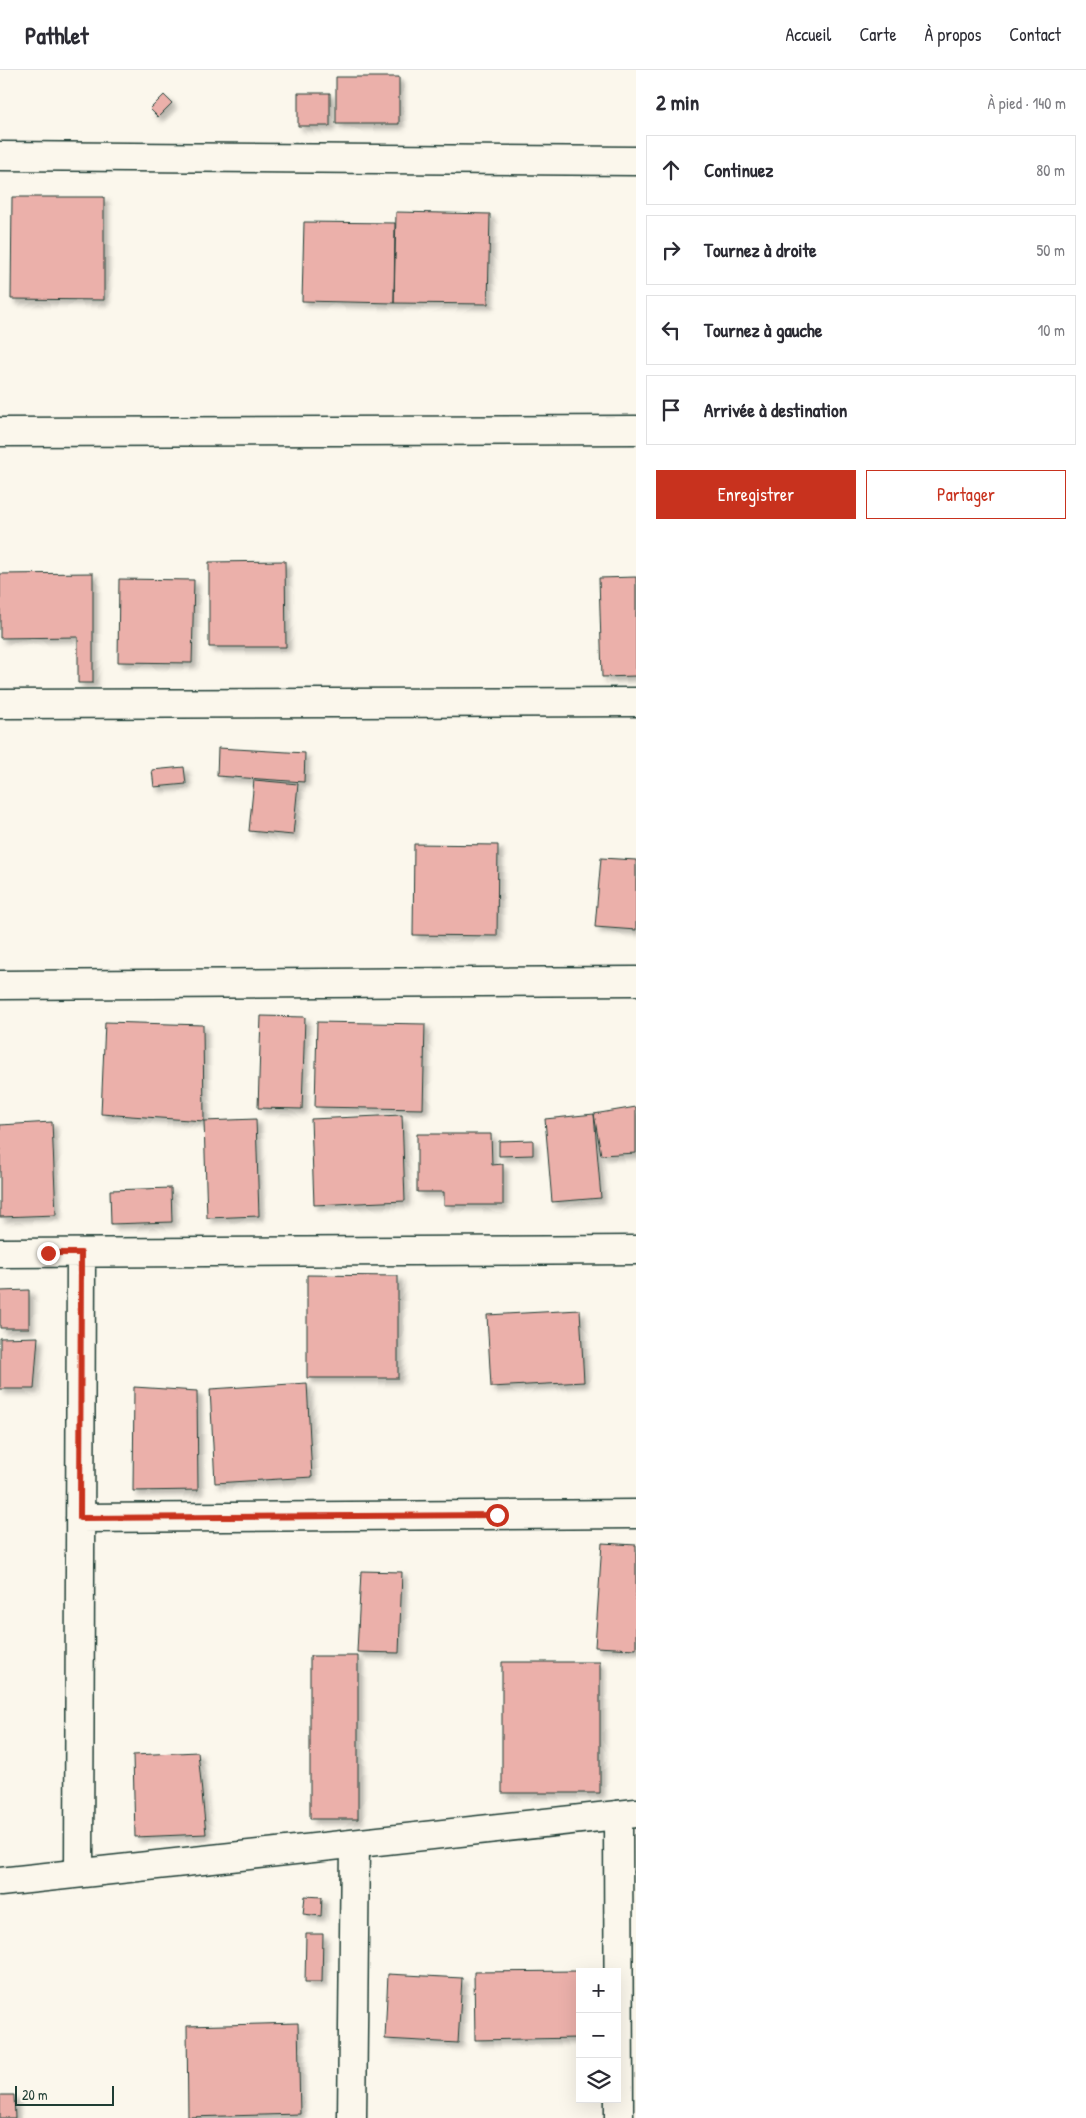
<!DOCTYPE html>
<html lang="fr">
<meta charset="utf-8">
<style>
body{margin:0;font-family:"Patrick Hand",sans-serif;background:#f2f2f3;color:#2b2b33}
.controls{position:absolute;right:15px;bottom:15px;display:grid;overflow:hidden;border-radius:0px;box-shadow:0 5px 20px #0002}
.controls button{width:45px;height:45px;display:grid;place-items:center;padding:0;border:0;border-bottom:1px solid #e1e1e2;background:#fff;color:#2b2b33;font:25px sans-serif}
.scale{position:absolute;left:15px;bottom:12px;width:99px;box-sizing:border-box;padding-left:5px;border:2px solid #1f3d34;border-top:0;font-size:14px;line-height:18px;white-space:nowrap;color:#1f3d34;-webkit-text-stroke:4px #fbf7ec;paint-order:stroke}
.stop{position:absolute;width:15px;height:15px;margin:-11px;border:4px solid #c8321e;border-radius:50%;background:#fff}
.stop.end{background:#c8321e;border-color:#fff;box-shadow:0 1px 5px #0008}
.list{margin:0;padding:0;list-style:none}
h2{display:flex;justify-content:space-between;align-items:center;height:65px;margin:0;padding:0 20px;font-size:21px}
h2 small{font-size:16px;font-weight:400;color:#7c7c81}
.list li{display:grid;grid-template-columns:32px 1fr auto;gap:15px;align-items:center;box-sizing:border-box;height:70px;margin:0 10px 10px;padding:0 10px;border:1px solid #e1e1e2;border-radius:0px}
.list b{display:block;font-size:19px;white-space:nowrap}
.list em{font-size:16px;font-style:normal;color:#7c7c81}
.actions{display:flex;gap:10px;padding:15px 20px}
.actions a{flex:1;padding:11px 0;border:1px solid #c8321e;border-radius:0px;text-align:center;font-size:18px;color:#c8321e}
.actions .main{background:#c8321e;color:#fff}
.icon{flex:none;width:28px;height:28px;fill:none;stroke:currentColor;stroke-width:2;stroke-linecap:round;stroke-linejoin:round}
.map{position:relative;flex:none;width:636px;height:2048px;overflow:hidden}
header{display:flex;align-items:center;gap:30px;box-sizing:border-box;height:70px;padding:0 25px;background:#fff;border-bottom:1px solid #e1e1e2}
header strong{font-size:24px}
nav{display:flex;gap:28px;margin-inline-start:auto;font-size:18px}
main{display:flex}
aside{flex:1;background:#fff}
.map>svg:first-child{display:block}
.building{fill:#ebb0aa;stroke:#1f3d34;filter:url(#shadow)}
.lines{fill:none;stroke-linecap:round;stroke-linejoin:round}
.minor-casing{stroke:#1f3d34;stroke-width:31}
.tertiary-casing{stroke:#1f3d34;stroke-width:31}
.minor{stroke:#fbf7ec;stroke-width:28}
.tertiary{stroke:#fbf7ec;stroke-width:28}
.route{stroke:#c8321e;stroke-width:6}
</style>
<header>
<strong>Pathlet</strong>
<nav><a>Accueil</a><a>Carte</a><a>À propos</a><a>Contact</a></nav>
</header>
<main>
<div class="map">
<svg width="636" height="2048" viewBox="0 0 636 2048">
<defs>
<filter id="shadow"><feDropShadow dx="4.5" dy="4.5" stdDeviation="2.5" flood-color="#0004"/></filter>
</defs>
<rect width="100%" height="100%" fill="#fbf7ec"/>
<filter id="ink" filterUnits="userSpaceOnUse"><feTurbulence type="fractalNoise" baseFrequency=".02" numOctaves="2"/><feDisplacementMap in="SourceGraphic" scale="10" xChannelSelector="R" yChannelSelector="G"/><feConvolveMatrix kernelMatrix="1 2 1 2 8 2 1 2 1" color-interpolation-filters="sRGB"/></filter>
<g filter="url(#ink)">
<path class="building" d="M 336,7 L 399,7 L 399,54 L 336,54 Z
M 298,23 L 330,23 L 330,56 L 298,56 Z
M 164,25 L 172,33 L 158,47 L 150,39 Z
M 12,127 L 104,127 L 104,230 L 11,229 Z
M 396,142 L 490,144 L 488,234 L 394,233 Z
M 304,152 L 395,153 L 394,233 L 302,231 Z
M 285,491 L 286,577 L 209,577 L 209,492 Z
M 93,503 L 93,613 L 78,613 L 78,567 L 0,568 L 0,504 Z
M 636,507 L 636,606 L 602,607 L 599,508 Z
M 119,509 L 194,510 L 192,593 L 118,592 Z
M 218,678 L 305,683 L 304,712 L 217,706 Z
M 184,697 L 186,714 L 154,717 L 152,700 Z
M 254,710 L 298,714 L 293,765 L 249,761 Z
M 414,774 L 498,775 L 497,866 L 413,865 Z
M 601,788 L 636,790 L 636,860 L 595,857 Z
M 261,946 L 305,947 L 302,1039 L 258,1038 Z
M 105,952 L 203,955 L 204,1051 L 101,1044 Z
M 317,952 L 425,954 L 423,1039 L 315,1037 Z
M 636,1037 L 636,1083 L 601,1085 L 594,1044 Z
M 594,1044 L 601,1128 L 552,1132 L 545,1049 Z
M 402,1045 L 405,1131 L 314,1135 L 311,1049 Z
M 256,1049 L 259,1146 L 207,1148 L 204,1051 Z
M 52,1052 L 56,1145 L 0,1147 L 0,1055 Z
M 417,1064 L 491,1064 L 492,1095 L 503,1094 L 503,1135 L 444,1135 L 444,1122 L 417,1122 Z
M 533,1070 L 533,1085 L 499,1086 L 499,1071 Z
M 171,1118 L 172,1152 L 111,1154 L 110,1120 Z
M 307,1205 L 398,1206 L 398,1308 L 307,1308 Z
M 29,1220 L 29,1258 L 0,1258 L 0,1221 Z
M 580,1240 L 584,1312 L 491,1317 L 487,1245 Z
M 38,1267 L 34,1319 L 0,1319 L 0,1268 Z
M 307,1313 L 312,1407 L 215,1413 L 210,1319 Z
M 134,1317 L 197,1321 L 198,1420 L 133,1421 Z
M 602,1473 L 636,1475 L 636,1579 L 595,1577 Z
M 361,1501 L 402,1502 L 399,1583 L 357,1582 Z
M 310,1586 L 358,1586 L 358,1749 L 310,1749 Z
M 502,1592 L 600,1592 L 600,1723 L 502,1723 Z
M 198,1682 L 206,1764 L 135,1767 L 133,1685 Z
M 305,1826 L 322,1827 L 321,1846 L 303,1844 Z
M 306,1864 L 323,1864 L 322,1912 L 305,1912 Z
M 577,1901 L 578,1968 L 475,1970 L 474,1902 Z
M 388,1904 L 462,1908 L 458,1973 L 385,1969 Z
M 298,1953 L 300,2044 L 188,2047 L 187,1956 Z
M 0,2025 L 14,2025 L 15,2048 L 0,2048 Z"/>
<g class="lines">
<g class="minor-casing">
<path id="minor" d="M 0,86 L 636,91
M 0,362 L 636,360
M 0,634 L 636,632
M 0,915 L 636,911
M 0,1183 L 636,1180
M 80,1448 L 636,1444
M 618,1745 L 619,2048
M 79,1803 L 81,1183
M 352,2048 L 355,1775"/>
</g>
<g class="tertiary-casing">
<path id="tertiary" d="M 0,1812 L 636,1743"/>
</g>
<use href="#minor" class="minor"/>
<use href="#tertiary" class="tertiary"/>
</g>
</g>
<g class="lines" filter="url(#ink)">
<path class="route" d="M 48,1183 L 81,1183 L 80,1448 L 497,1445"/>
</g>
</svg>
<div class="controls">
<button>+</button>
<button>−</button>
<button><svg class="icon" aria-label="layers" viewBox="0 0 24 24"><path d="M12 4l9 5-9 5-9-5zM3 14l9 5 9-5"/></svg></button>
</div>
<div class="scale">20 m</div>
<div class="stop" style="left:497px;top:1445px"></div>
<div class="stop end" style="left:48px;top:1183px"></div>
</div>
<aside>
<h2>2 min<small>À pied · 140 m</small></h2>
<ul class="list">
<li><svg class="icon" aria-label="ahead" viewBox="0 0 24 24"><path d="M12 20V5M6 11l6-6 6 6"/></svg><div><b>Continuez</b></div><em>80 m</em></li>
<li><svg class="icon" aria-label="right" viewBox="0 0 24 24"><path d="M7 20v-9h11M14 6l5 5-5 5"/></svg><div><b>Tournez à droite</b></div><em>50 m</em></li>
<li><svg class="icon" aria-label="left" viewBox="0 0 24 24"><path d="M17 20v-9H6M10 6l-5 5 5 5"/></svg><div><b>Tournez à gauche</b></div><em>10 m</em></li>
<li><svg class="icon" aria-label="arrive" viewBox="0 0 24 24"><path d="M6 21V4h12l-3 4 3 4H6"/></svg><div><b>Arrivée à destination</b></div></li>
</ul>
<div class="actions"><a class="main">Enregistrer</a><a>Partager</a></div>
</aside>
</main>
